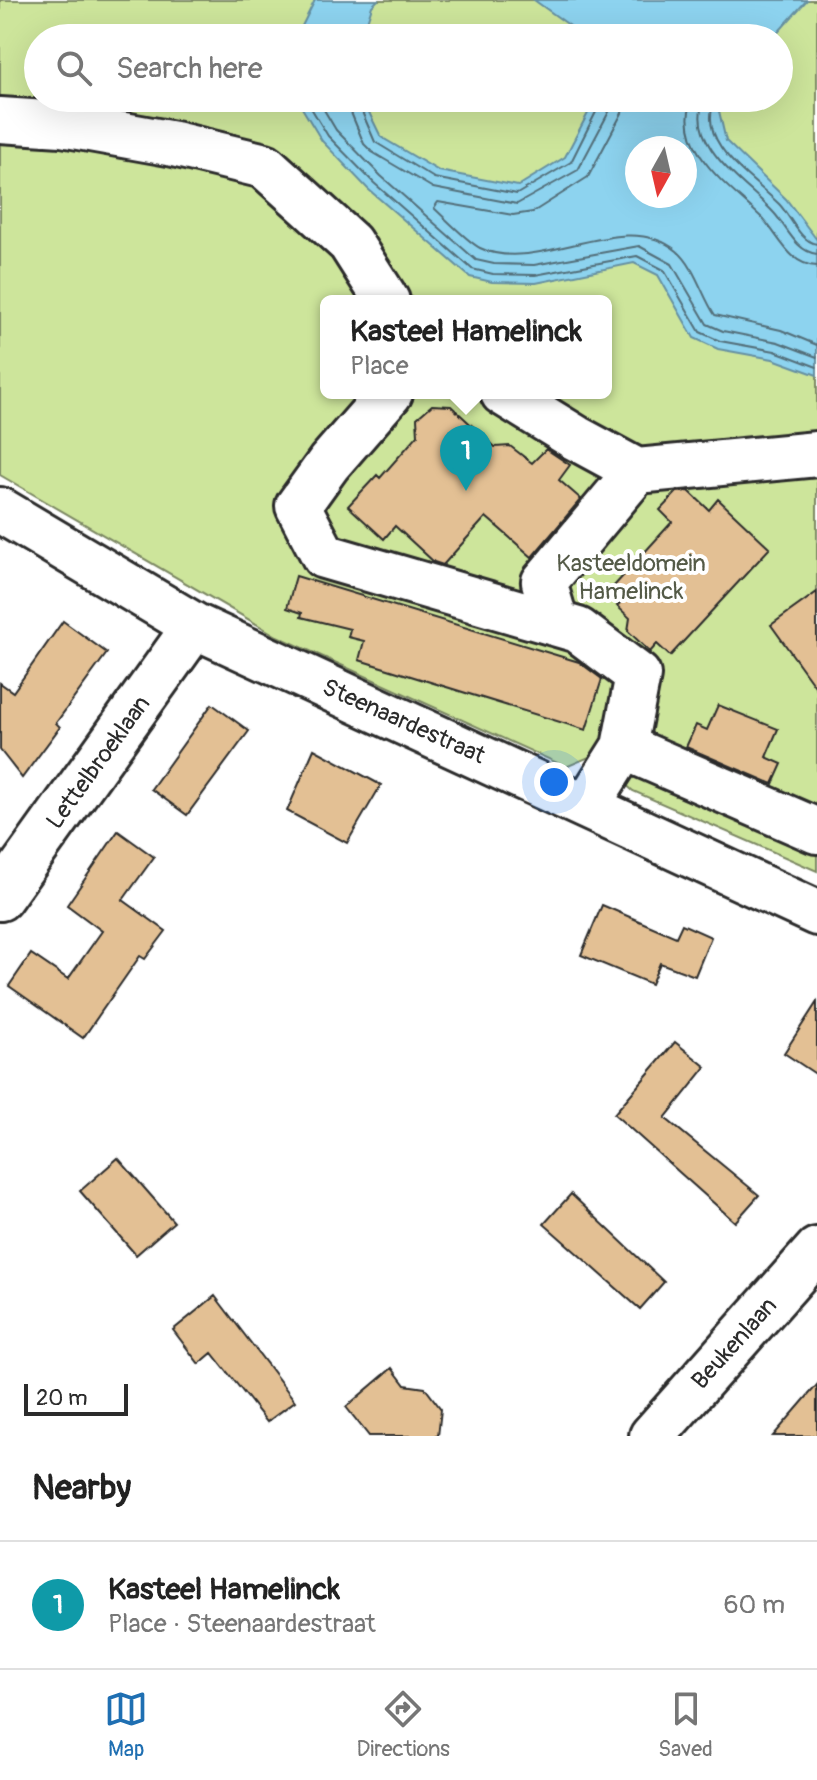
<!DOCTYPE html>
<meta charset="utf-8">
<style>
body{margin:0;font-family:Pangolin,sans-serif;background:#f2f2f2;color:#222}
.compass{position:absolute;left:625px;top:136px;width:72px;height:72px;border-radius:50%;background:#fff;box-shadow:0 8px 32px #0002;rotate:188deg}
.scale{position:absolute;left:24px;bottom:20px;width:104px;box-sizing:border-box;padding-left:8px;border:4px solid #2b2b2b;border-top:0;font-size:22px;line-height:28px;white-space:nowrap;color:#2b2b2b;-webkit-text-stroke:6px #fff;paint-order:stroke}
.you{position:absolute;left:554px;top:782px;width:28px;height:28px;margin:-20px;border:6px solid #fff;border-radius:50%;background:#1a73e8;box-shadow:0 0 0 12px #1a73e833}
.badge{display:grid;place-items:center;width:52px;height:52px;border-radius:50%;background:#1f6fb2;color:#fff;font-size:26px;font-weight:700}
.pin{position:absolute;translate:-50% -66px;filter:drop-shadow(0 2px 4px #0008)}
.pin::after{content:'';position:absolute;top:42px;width:28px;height:24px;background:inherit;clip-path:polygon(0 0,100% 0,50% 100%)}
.popup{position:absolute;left:320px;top:295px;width:292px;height:104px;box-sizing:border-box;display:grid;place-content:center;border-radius:12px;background:#fff;filter:drop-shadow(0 2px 6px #0005);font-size:26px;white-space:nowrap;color:#767676}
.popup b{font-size:30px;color:#222}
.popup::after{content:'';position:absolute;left:50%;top:100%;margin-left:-16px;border:16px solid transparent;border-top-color:#fff}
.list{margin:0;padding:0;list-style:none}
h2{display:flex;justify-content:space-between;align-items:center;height:104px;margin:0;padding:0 32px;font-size:34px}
h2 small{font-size:26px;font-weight:400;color:#767676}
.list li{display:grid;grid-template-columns:52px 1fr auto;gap:24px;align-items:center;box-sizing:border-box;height:128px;padding:0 32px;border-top:2px solid #e0e0e0}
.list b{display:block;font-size:30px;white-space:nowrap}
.list p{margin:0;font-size:26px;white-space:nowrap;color:#767676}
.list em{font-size:26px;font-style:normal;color:#767676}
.icon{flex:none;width:44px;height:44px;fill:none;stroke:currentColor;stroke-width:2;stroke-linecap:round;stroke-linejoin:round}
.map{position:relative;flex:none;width:817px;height:1436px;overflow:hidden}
.search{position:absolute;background:#fff;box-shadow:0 8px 32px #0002;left:24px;right:24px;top:24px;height:88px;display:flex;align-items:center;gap:20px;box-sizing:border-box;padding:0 28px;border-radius:44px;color:#767676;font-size:30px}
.sheet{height:232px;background:#fff}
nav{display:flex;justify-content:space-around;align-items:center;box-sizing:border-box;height:112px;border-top:2px solid #e0e0e0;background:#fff;font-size:22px;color:#767676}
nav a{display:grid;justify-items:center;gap:4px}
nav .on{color:#1f6fb2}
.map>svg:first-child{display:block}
.green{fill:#cde59b;stroke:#7c8863;stroke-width:2;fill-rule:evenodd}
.water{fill:#8dd3ef;stroke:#6690a1;stroke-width:2;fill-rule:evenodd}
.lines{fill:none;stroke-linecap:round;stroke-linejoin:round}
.shore{stroke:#526e79;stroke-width:2}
.building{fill:#e3c094;stroke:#2b2b2b;stroke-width:2}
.minor-casing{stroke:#2b2b2b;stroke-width:50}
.minor{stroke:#fff;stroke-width:44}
.labels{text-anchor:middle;stroke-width:8;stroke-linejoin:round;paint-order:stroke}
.park-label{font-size:24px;fill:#545a47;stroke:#fff}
.street-label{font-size:24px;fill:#2b2b2b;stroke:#fff}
</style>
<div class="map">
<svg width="817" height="1436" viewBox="0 0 817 1436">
<rect width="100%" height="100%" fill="#fff"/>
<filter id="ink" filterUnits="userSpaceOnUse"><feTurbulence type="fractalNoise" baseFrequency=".0125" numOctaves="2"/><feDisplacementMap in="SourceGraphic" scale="16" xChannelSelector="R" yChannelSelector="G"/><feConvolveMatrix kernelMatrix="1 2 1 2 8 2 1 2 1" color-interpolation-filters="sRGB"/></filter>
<g filter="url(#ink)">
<path class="green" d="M 0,0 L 817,0 L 817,871 L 633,791 L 615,775 L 618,771 L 589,757 L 566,767 L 277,636 L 0,475 ZM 38,38 L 779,38 L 779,98 L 38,98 ZM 637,148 L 685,148 L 685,196 L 637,196 ZM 326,301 L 606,301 L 606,393 L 326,393 Z"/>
<path class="water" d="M 315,0 L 378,0 L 372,6 L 362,38 L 296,38 Z
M 534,0 L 807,0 L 773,38 L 587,38 Z
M 296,98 L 362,98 L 381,137 L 439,171 L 518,186 L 565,157 L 596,98 L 725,98 L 719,111 L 726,141 L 786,199 L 817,240 L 817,375 L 773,359 L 718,349 L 694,338 L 658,275 L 634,263 L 536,283 L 492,282 L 470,277 L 368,189 L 322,141 ZM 685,148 L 685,196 L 637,196 L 637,148 Z"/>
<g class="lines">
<path class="shore" d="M 305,98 L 328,136 L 374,183 L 472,269 L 493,274 L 535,275 L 637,256 L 664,270 L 700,332 L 720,341 L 775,351 L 817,367
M 317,98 L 336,130 L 381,176 L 476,260 L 494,264 L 534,265 L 639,246 L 672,264 L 707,324 L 723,331 L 778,342 L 817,357
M 345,98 L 364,144 L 372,152 L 433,188 L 517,204 L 578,170 L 611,108 L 613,98
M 356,98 L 375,142 L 434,178 L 517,194 L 571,162 L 603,98
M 625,98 L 622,113 L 588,177 L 533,212 L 513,215 L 438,202 L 434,208 C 445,218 468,242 480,248 C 537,276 623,206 677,251 C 695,266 702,296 715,315 L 781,330 L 817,345
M 692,98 C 673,151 732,188 763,219 C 780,237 789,265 817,266
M 705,98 C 682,144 749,185 774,213 C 787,227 796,252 817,254
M 716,98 C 693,142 753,178 779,204 C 790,215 800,242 817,244"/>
</g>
<path class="building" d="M 432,405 L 451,406 L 495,447 L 510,446 L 532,463 L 546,449 L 570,465 L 559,480 L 581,499 L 532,557 L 486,517 L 443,565 L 434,562 L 395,526 L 384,539 L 348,506 L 377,475 L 380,478 L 418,435 L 417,418 Z
M 689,491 L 709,510 L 718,499 L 770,548 L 670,656 L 657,644 L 650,652 L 628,631 L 630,618 L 617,606 L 626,597 L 614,586 L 672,522 L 660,510 L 677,492 Z
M 296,576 L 579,662 L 602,679 L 586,730 L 359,660 L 364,641 L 348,637 L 350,629 L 301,617 L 302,613 L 287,608 Z
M 817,592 L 817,689 L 771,625 Z
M 63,621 L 107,653 L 56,723 L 60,727 L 22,778 L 0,750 L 0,683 L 13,692 Z
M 212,704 L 249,731 L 187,815 L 151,789 Z
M 718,705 L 778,729 L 766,757 L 782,764 L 773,784 L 686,747 L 696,725 L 707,730 Z
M 314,749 L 381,785 L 347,843 L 287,811 Z
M 118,831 L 154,857 L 123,900 L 166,931 L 145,959 L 140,956 L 83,1038 L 9,986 L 31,954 L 68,979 L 102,931 L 67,905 Z
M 602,905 L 676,937 L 682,924 L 711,937 L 695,976 L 660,963 L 651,984 L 581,955 Z
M 817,1002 L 817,1075 L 784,1053 Z
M 675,1042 L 706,1067 L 665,1118 L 759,1195 L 735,1222 L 614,1114 Z
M 118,1158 L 174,1222 L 136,1255 L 80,1191 Z
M 571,1194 L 664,1282 L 640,1309 L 544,1224 Z
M 215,1296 L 295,1401 L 267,1422 L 212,1353 L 199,1364 L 173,1330 Z
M 392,1368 L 405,1385 L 425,1388 L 441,1409 L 438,1436 L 369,1436 L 346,1407 Z
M 817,1385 L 817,1436 L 773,1436 Z"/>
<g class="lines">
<g class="minor-casing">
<path id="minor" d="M 0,120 L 62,124 L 174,144 L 265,166 L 350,243 L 387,301
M 390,393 L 329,463 L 298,506 L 324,556 L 578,630 L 638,675 L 624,747 L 588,804
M 503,393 L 576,438 L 637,471 L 817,454
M 0,510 L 195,626 L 817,913
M 556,623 L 544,582 L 637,471
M 624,747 L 817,831
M 0,898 L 195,626
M 652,1436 L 817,1250"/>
</g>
<use href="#minor" class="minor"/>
</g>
</g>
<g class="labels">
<g class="park-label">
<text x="631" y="571">Kasteeldomein<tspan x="631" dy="28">Hamelinck</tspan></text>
</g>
<g class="street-label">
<text transform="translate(404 721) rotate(24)" y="8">Steenaardestraat</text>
<text transform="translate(98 762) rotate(-54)" y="8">Lettelbroeklaan</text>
<text transform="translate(734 1343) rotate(-48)" y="8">Beukenlaan</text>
</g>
</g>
</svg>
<svg class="compass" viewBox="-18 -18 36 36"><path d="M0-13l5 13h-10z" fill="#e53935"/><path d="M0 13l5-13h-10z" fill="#767676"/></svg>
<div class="scale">20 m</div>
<div class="you"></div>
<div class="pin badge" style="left:466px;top:491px;background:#0f9aa8">1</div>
<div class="popup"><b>Kasteel Hamelinck</b>Place</div>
<div class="search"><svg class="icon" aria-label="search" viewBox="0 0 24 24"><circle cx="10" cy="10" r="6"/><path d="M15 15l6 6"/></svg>Search here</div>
</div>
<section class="sheet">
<h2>Nearby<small></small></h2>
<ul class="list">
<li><span class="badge" style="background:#0f9aa8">1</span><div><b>Kasteel Hamelinck</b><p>Place · Steenaardestraat</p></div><em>60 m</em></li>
</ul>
</section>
<nav>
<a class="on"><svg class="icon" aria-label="map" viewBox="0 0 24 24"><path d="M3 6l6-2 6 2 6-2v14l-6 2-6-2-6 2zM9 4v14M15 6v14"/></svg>Map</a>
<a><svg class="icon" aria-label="directions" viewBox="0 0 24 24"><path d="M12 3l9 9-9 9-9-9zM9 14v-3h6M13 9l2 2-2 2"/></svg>Directions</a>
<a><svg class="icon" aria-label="saved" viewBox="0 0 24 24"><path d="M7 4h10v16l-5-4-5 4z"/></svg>Saved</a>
</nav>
